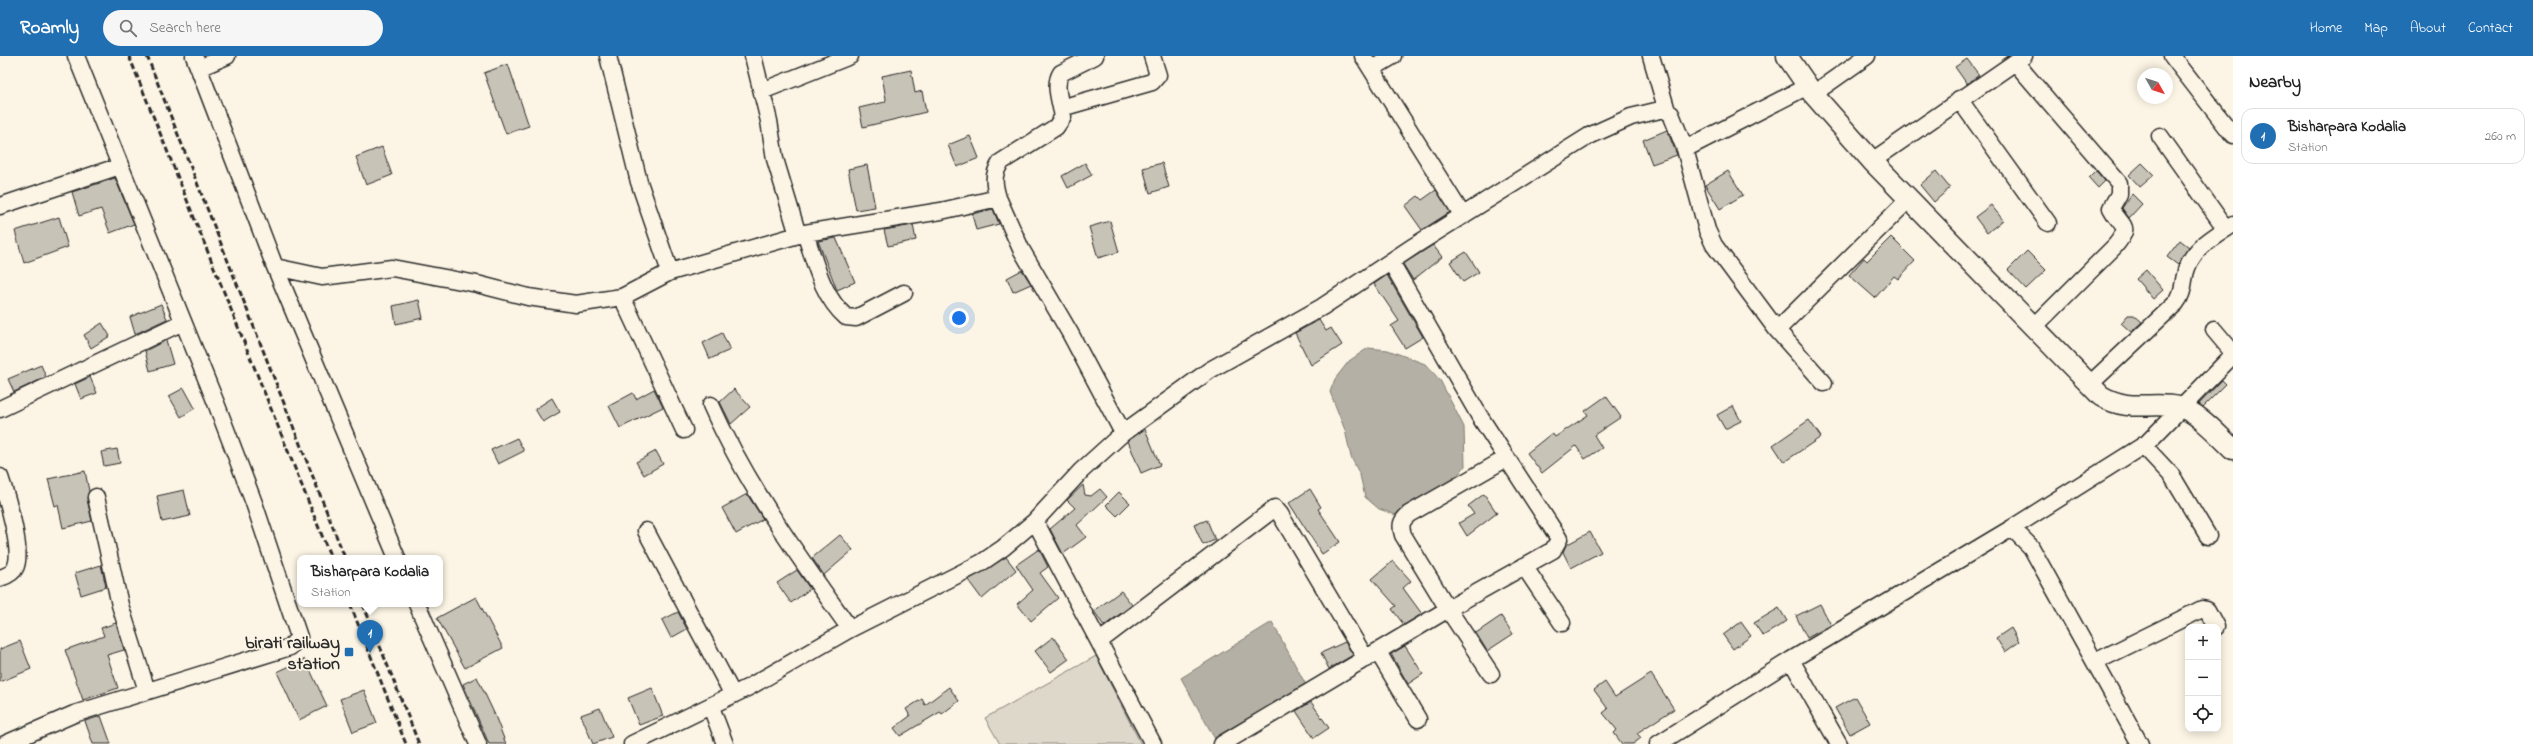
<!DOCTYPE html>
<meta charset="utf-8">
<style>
body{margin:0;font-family:"Indie Flower",sans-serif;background:#f6f6f6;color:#222}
.controls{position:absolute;right:12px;bottom:12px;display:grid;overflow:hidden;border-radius:8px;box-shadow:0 2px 10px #0003}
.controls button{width:36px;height:36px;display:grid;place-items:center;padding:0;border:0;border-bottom:1px solid #e0e0e0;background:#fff;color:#222;font:20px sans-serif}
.compass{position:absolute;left:2137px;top:12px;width:36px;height:36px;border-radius:50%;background:#fff;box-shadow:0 2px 10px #0003;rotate:129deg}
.you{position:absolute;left:959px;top:262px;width:14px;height:14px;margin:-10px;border:3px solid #fff;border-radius:50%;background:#1a73e8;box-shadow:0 0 0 6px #1a73e833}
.badge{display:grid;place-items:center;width:26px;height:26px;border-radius:50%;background:#1f6fb2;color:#fff;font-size:13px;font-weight:700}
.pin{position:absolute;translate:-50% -33px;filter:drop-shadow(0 1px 2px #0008)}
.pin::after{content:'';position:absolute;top:21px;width:14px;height:12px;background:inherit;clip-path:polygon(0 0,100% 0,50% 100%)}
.popup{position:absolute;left:297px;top:499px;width:146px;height:52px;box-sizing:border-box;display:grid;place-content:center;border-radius:8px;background:#fff;filter:drop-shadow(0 1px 3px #0005);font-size:13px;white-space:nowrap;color:#767676}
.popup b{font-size:15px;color:#222}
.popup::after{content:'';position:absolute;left:50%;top:100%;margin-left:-8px;border:8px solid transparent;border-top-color:#fff}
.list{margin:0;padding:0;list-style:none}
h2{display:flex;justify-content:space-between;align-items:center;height:52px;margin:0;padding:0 16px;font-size:17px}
h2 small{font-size:13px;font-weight:400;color:#767676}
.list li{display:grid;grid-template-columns:26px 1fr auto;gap:12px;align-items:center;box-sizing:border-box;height:56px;margin:0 8px 8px;padding:0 8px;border:1px solid #e0e0e0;border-radius:12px}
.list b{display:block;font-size:15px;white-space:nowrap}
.list p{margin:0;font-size:13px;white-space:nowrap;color:#767676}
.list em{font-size:13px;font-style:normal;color:#767676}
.icon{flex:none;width:22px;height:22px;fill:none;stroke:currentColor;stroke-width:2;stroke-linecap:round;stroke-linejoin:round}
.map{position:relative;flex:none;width:2233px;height:688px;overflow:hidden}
header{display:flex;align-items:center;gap:24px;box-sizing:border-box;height:56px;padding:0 20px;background:#1f6fb2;color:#fff}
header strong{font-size:19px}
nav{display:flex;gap:22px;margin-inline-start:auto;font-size:14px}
.search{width:280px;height:36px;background:#f6f6f6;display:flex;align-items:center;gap:10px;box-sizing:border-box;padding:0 14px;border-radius:22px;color:#767676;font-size:15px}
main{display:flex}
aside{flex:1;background:#fff}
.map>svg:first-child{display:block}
.green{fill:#ded8ca;stroke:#84827a}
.water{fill:#b4b0a5;stroke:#7d7b74}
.building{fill:#c8c3b7;stroke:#2b2b2b}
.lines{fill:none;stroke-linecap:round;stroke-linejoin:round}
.minor-casing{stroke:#2b2b2b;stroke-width:19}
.tertiary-casing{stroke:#2b2b2b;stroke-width:23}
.minor{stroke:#fcf5e5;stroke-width:16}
.tertiary{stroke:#fcf5e5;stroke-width:20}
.rail{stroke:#2b2b2b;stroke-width:3;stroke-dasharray:6 3;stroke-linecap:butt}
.poi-dot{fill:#1f6fb2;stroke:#fcf5e5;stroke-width:1.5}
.labels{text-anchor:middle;stroke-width:3.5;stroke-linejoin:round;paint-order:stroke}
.poi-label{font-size:18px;font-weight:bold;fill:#2b2b2b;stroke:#fcf5e5;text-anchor:end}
</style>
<header>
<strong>Roamly</strong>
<div class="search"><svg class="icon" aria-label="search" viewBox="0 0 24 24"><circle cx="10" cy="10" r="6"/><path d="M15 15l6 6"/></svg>Search here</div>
<nav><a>Home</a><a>Map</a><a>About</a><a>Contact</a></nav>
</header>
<main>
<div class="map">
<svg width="2233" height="688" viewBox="0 0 2233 688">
<rect width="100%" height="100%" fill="#fcf5e5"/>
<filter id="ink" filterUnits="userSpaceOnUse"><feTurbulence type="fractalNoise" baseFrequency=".025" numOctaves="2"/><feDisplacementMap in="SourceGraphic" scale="8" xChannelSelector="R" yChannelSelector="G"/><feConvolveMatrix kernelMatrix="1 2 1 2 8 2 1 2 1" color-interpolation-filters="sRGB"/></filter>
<g filter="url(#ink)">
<path class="green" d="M 1096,600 L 1141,688 L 1000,688 L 985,662 Z"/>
<path class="water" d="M 1368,292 L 1388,294 L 1425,308 L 1440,324 L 1464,371 L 1465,410 L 1458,419 L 1396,459 L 1379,453 L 1365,441 L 1360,419 L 1351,401 L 1345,374 L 1330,336 L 1335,323 L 1349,305 Z
M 1272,566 L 1306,629 L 1215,683 L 1181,622 Z"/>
<path class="building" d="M 1967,3 L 1979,19 L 1967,28 L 1955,11 Z
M 508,8 L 529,70 L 506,78 L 484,17 Z
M 911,14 L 915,37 L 922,35 L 926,56 L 863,71 L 859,52 L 885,46 L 886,43 L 882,20 Z
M 1667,74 L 1677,99 L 1652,108 L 1643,84 Z
M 970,80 L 979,102 L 957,111 L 948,89 Z
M 382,91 L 392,119 L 366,129 L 356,101 Z
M 1085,107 L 1092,119 L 1068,132 L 1062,120 Z
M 1162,107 L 1169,131 L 1150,137 L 1143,112 Z
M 2142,107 L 2154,119 L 2140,131 L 2129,119 Z
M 867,109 L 875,151 L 856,154 L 848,113 Z
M 1728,115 L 1743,139 L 1720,153 L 1705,129 Z
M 1936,115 L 1950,132 L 1934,146 L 1920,129 Z
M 2096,115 L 2105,125 L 2098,132 L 2089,122 Z
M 115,122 L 134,168 L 110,177 L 101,153 L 79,160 L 72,136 Z
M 1436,134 L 1450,156 L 1422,174 L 1405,150 L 1418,140 L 1422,144 Z
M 2132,138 L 2142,148 L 2129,162 L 2122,152 Z
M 1991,149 L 2003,164 L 1987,177 L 1975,161 Z
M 993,153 L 999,168 L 976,174 L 972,158 Z
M 59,161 L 68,191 L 24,207 L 15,175 Z
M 1110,165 L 1119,196 L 1098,202 L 1089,171 Z
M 913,169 L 916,184 L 888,190 L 884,174 Z
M 1891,181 L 1915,205 L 1898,223 L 1894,220 L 1875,242 L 1849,219 L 1864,202 L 1867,205 Z
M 836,182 L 855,226 L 837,234 L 818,185 Z
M 2180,184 L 2189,191 L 2178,209 L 2167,201 Z
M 1433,189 L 1442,201 L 1413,224 L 1403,208 Z
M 2027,195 L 2046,214 L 2026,233 L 2008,214 Z
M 1466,196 L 1479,216 L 1463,226 L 1450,206 Z
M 1022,214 L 1031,228 L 1013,236 L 1007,222 Z
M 2146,214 L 2163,234 L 2153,243 L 2136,223 Z
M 1387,219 L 1423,281 L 1405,292 L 1391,270 L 1399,265 L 1374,228 Z
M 419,244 L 423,262 L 396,268 L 393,250 Z
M 161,248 L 167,263 L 135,278 L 130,261 Z
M 2128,259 L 2134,259 L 2142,266 L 2131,276 L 2121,267 Z
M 1319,264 L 1326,275 L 1331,272 L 1342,289 L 1311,309 L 1295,277 Z
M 102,267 L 110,280 L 91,292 L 84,279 Z
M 722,277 L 730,294 L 710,303 L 703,287 Z
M 166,284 L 173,308 L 150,315 L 145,295 Z
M 41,309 L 46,321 L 14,336 L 8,323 Z
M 90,321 L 97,337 L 81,343 L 75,328 Z
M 2222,324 L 2226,328 L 2203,351 L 2199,348 Z
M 184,332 L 195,352 L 181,361 L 169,340 Z
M 654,333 L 663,351 L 620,372 L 609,350 L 633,337 L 636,343 Z
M 734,333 L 750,351 L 731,368 L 720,346 Z
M 1606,340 L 1621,361 L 1594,379 L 1602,392 L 1585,403 L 1576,390 L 1542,417 L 1527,397 L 1552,377 L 1555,381 L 1588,359 L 1585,355 Z
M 552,342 L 560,356 L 543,366 L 535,353 Z
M 1733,350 L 1741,365 L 1725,373 L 1717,359 Z
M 1809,364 L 1821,381 L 1784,406 L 1773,389 Z
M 1145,373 L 1160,409 L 1141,417 L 1128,385 Z
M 517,382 L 524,395 L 498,408 L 491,394 Z
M 117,393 L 120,407 L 104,410 L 101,396 Z
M 656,395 L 663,408 L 644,419 L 636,406 Z
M 85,415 L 89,435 L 87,443 L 92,465 L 63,472 L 58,449 L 55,450 L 48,423 Z
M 1083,429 L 1085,439 L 1091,440 L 1100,433 L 1107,441 L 1077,469 L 1086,481 L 1063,498 L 1050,473 L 1075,452 L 1067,444 Z
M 1310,433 L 1321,451 L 1318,453 L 1340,486 L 1322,498 L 1289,447 Z
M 184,434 L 190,460 L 162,466 L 157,440 Z
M 1119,436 L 1130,447 L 1117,460 L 1106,449 Z
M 747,438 L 763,463 L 736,478 L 722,452 Z
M 1484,438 L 1497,457 L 1467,480 L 1459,467 L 1474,458 L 1468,450 Z
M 1207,464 L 1215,484 L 1203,489 L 1194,469 Z
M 1590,476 L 1601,496 L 1571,512 L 1563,496 L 1566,489 Z
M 840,479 L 853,494 L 824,519 L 812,502 Z
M 1039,493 L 1048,511 L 1040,517 L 1058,542 L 1031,565 L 1017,548 L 1033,534 L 1016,509 Z
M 1006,501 L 1016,514 L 982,543 L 968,524 Z
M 1393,505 L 1411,525 L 1403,532 L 1422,558 L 1404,569 L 1392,553 L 1396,550 L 1372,523 Z
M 101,509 L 106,531 L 81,539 L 75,517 Z
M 797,514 L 810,533 L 791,547 L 777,527 Z
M 1121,535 L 1132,549 L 1104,570 L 1094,555 Z
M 476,541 L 503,592 L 465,612 L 437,562 Z
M 1820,548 L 1831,569 L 1807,582 L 1796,560 Z
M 1779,552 L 1787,565 L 1763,580 L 1754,567 Z
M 678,556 L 687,573 L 671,582 L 662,564 Z
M 1501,560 L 1513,578 L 1487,595 L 1476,577 Z
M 1741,566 L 1751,580 L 1733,593 L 1723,579 Z
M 116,567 L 124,594 L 107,599 L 118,632 L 83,644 L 65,594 L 104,580 L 101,572 Z
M 2011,572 L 2019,586 L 2005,596 L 1996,582 Z
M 1053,581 L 1069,603 L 1051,616 L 1035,595 Z
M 20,585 L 31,613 L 0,626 L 0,593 Z
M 1345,586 L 1353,599 L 1329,613 L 1321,597 Z
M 1405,590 L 1423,618 L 1408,628 L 1391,598 Z
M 305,603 L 327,650 L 299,664 L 277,616 Z
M 1651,618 L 1674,653 L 1637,677 L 1641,682 L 1633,688 L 1622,688 L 1614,677 L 1617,674 L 1603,657 L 1608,653 L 1594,634 L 1605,626 L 1615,641 Z
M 477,621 L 494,657 L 506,688 L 489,688 L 463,628 Z
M 949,631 L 959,645 L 942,658 L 940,656 L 900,680 L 894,672 L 910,660 L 906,653 L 922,643 L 925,649 Z
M 652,632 L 663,660 L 639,669 L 628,642 Z
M 364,634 L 377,667 L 353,676 L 340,643 Z
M 1855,641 L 1870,667 L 1850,678 L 1835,652 Z
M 1311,646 L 1329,672 L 1314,682 L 1296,655 Z
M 600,652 L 612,681 L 593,688 L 581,659 Z
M 101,660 L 111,688 L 93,688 L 85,665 Z"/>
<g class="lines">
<g class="minor-casing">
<path id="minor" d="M 194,0 L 275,211 L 322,221 L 392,212 L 477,228 L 528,241 L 576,248 L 622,241 L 670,216 L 639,126 L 608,0
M 753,0 L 769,65 L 775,103 L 798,179
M 1363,0 L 1463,160
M 1651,0 L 1667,55
M 2172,0 L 2233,79
M 2015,6 L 2119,127 L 2119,138 L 2111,152 C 2121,172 2133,168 2115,190 L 2033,272
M 199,12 L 227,0
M 1371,13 L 1393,0
M 762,35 L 850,0
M 1813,38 L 1867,0
M 1959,43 L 2048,167
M 1061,52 L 1152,26 L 1158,19 L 1152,0
M 2160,80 L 2226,173
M 1685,93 L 1808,30
M 1872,105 L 2024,0
M 998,142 C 994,128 992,119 1001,106 L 1056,71 L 1063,61 C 1061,47 1053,29 1061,17 L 1095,0
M 0,150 L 120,110
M 805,177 C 815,206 822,240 846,261 L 856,262 L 904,237
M 275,211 L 397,502
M 670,216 L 805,177 L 941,155 L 998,142 L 1021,193 L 1070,277 L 1123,377
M 622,241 L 684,374
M 1824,327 L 1777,274 L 1909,143
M 2089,329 L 2176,247 C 2185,236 2182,225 2187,212 C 2194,191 2216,180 2233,168
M 711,349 C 747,430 799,501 850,573 L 981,507 L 1003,492 L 1035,465 L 1081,415 L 1123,377 L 1210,314 L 1322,251 L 1414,190 L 1589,80 L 1631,61 L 1664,53 L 1671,58 L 1685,93 L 1707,174 L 1714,189 L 1777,274
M 0,353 L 183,266
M 2143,389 L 2172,420 L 2208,480
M 0,421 C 6,439 24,496 15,512 C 13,517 6,520 0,522
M 96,441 L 120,549 L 147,635
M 1035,465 L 1153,688
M 646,475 L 733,639
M 1524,510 L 1562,567
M 417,548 L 478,688
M 1100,585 L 1275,452 L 1280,458 L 1366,603
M 1378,596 L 1418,663
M 1791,604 L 1839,688
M 2095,606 L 2202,553 L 2207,554 L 2216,571
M 1491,618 L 1448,553 L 1403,479 C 1400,469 1401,465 1409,458 L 1507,402
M 711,651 L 725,688
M 5,688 L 74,658 L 290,591 L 299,581 L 254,447 L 216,347 L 76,0
M 632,688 L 749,631 L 850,573
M 1222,688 L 1455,549 L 1553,494 L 1559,483 L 1556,478 L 1480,361 L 1391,206
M 1658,688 L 1791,604 L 2012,472
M 2140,688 L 2031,491 L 2012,472 L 2147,387 L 2232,300 L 2230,293 L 2214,274"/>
</g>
<g class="tertiary-casing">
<path id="tertiary" d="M 1787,0 L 1813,38 L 1872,105 L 2101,340 C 2130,357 2151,345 2179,351 C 2197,355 2220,381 2233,393"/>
</g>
<use href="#minor" class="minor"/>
<use href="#tertiary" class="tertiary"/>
<path class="rail" d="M 129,0 L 331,502
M 147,0 L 345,502
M 350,548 L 406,688
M 363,548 L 419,688"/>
</g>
</g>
<rect class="poi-dot" x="344" y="591" width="10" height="10" rx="2"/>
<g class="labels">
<g class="poi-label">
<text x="340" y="592">birati railway<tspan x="340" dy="21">station</tspan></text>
</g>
</g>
</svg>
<div class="controls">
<button>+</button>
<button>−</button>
<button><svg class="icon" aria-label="locate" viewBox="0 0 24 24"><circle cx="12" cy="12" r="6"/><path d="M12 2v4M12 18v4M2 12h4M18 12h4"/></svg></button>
</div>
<svg class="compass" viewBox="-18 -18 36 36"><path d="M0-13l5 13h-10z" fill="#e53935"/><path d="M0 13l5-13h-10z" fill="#767676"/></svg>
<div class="you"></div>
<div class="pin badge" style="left:370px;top:597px">1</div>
<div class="popup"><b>Bisharpara Kodalia</b>Station</div>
</div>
<aside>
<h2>Nearby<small></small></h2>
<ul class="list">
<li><span class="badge">1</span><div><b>Bisharpara Kodalia</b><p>Station</p></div><em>260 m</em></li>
</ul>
</aside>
</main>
